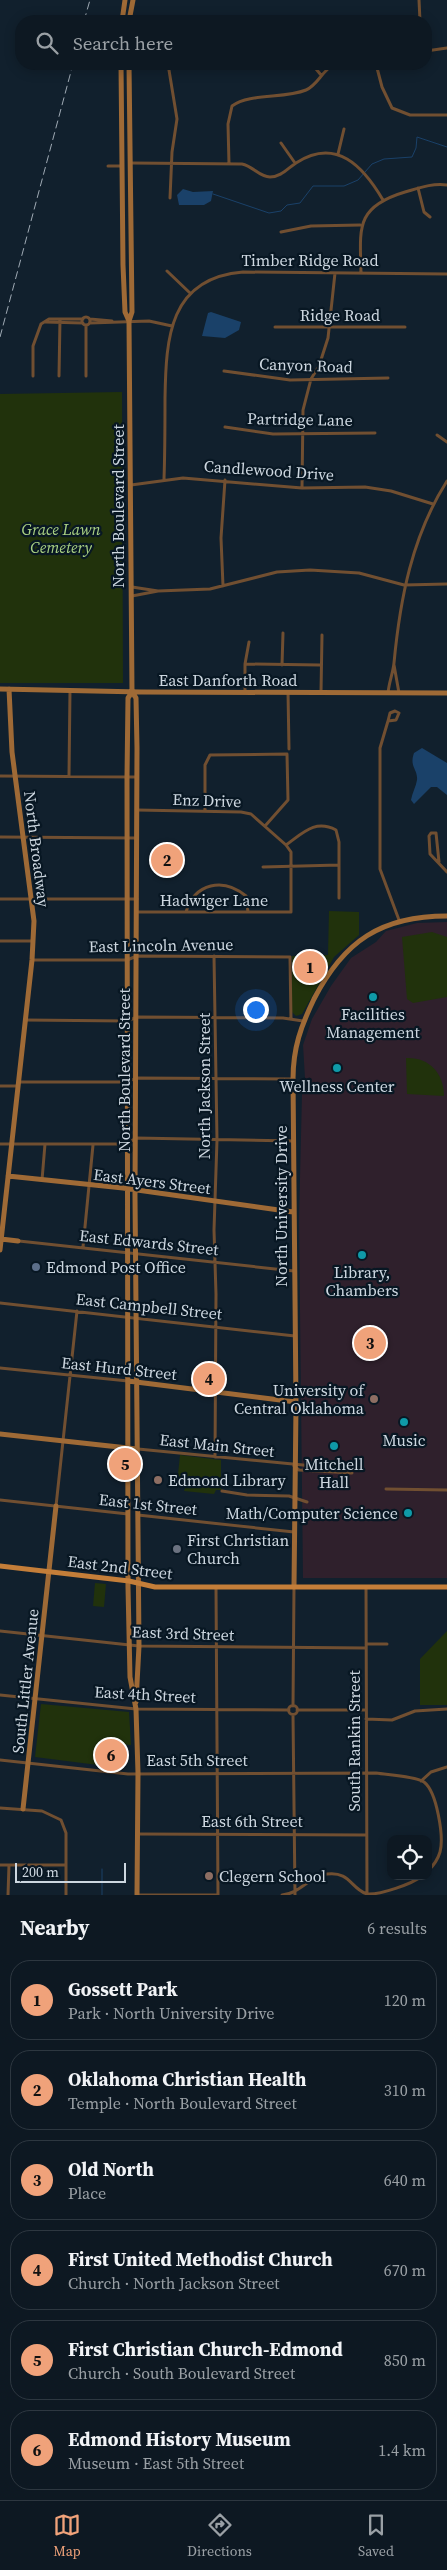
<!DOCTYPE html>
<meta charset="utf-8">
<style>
body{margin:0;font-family:"Source Serif 4",serif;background:#16212a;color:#f1f3f6}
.controls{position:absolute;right:15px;bottom:15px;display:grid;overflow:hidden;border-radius:10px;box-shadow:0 2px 12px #0003}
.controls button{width:45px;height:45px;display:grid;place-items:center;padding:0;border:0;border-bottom:1px solid #2d3740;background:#0d1822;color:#f1f3f6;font:25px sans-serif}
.scale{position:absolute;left:15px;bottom:12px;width:111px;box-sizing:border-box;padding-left:5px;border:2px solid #cdd7e0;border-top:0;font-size:14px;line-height:18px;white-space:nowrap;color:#cdd7e0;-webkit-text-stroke:4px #081723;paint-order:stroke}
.you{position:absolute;left:255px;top:1009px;width:18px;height:18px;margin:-12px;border:4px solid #fff;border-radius:50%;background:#1a73e8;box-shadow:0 0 0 8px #1a73e833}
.badge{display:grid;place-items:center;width:32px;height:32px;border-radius:50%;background:#f0a27a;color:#111;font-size:16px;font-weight:700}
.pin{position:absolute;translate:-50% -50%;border:2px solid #fff;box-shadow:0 1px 5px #0006}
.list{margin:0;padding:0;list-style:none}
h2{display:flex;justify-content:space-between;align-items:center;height:65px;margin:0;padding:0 20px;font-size:21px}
h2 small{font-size:16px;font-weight:400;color:#9aa0a5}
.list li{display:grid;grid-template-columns:32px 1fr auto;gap:15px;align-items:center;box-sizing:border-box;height:80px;margin:0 10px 10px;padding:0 10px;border:1px solid #2d3740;border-radius:20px}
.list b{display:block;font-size:19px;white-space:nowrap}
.list p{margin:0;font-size:16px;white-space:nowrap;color:#9aa0a5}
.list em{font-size:16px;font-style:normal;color:#9aa0a5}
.icon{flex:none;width:28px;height:28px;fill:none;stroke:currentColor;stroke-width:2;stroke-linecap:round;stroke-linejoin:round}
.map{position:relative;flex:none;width:447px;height:1895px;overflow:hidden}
.search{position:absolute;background:#0d1822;box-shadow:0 2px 12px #0003;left:15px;right:15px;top:15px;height:55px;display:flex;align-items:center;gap:12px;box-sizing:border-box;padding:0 18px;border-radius:20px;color:#9aa0a5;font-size:19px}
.sheet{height:605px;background:#0d1822}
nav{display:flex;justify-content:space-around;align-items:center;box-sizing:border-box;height:70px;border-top:1px solid #2d3740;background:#0d1822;font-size:14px;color:#9aa0a5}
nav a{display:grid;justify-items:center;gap:2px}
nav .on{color:#f0a27a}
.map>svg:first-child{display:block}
.education{fill:#2f202c}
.green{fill:#21320c}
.water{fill:#1a4169}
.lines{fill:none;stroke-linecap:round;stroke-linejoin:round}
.stream{stroke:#1a4169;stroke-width:1}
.street{stroke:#714f31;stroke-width:3}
.secondary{stroke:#9f6a36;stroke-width:5}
.primary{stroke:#c47e39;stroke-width:5}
.rail{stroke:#9faab4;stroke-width:1;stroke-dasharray:8 4;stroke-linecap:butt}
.culture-dot{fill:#0f9aa8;stroke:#081723;stroke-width:2}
.service-dot{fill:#5c6f8a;stroke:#081723;stroke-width:2}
.education-dot{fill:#8d6e63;stroke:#081723;stroke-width:2}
.worship-dot{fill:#6b7280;stroke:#081723;stroke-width:2}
.labels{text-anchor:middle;stroke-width:4.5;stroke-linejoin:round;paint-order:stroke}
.street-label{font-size:16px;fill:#cdd7e0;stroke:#081723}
.park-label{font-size:16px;font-style:italic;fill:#aad183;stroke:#081723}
.poi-label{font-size:16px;fill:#cdd7e0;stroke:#081723}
</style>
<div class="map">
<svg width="447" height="1895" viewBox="0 0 447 1895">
<rect width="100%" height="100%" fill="#11202d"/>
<path class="education" d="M 447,922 L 447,1578 L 303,1578 L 299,1220 L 302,1094 L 305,1078 L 303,1045 L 312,1019 L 331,986 L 351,958 L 376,942 L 386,931 L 417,923 Z"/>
<path class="green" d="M 122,392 L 123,683 L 0,683 L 0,394 Z
M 329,911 L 359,912 L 359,935 L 334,957 L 302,1014 L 296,1016 L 292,1012 L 292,956 L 328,955 Z
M 432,932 L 447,937 L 447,997 L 413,1003 L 407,999 L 402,937 Z
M 406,1058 C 429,1057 444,1073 444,1096 L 407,1094 Z
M 180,1455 L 221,1460 L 221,1490 L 216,1490 L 214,1494 L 184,1491 L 186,1486 L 177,1484 Z
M 95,1583 L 106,1584 L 104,1607 L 93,1606 Z
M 447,1631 L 447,1705 L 420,1705 L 420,1659 Z
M 41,1704 L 129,1712 L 131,1745 L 100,1743 L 98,1765 L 35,1757 Z"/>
<path class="water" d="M 183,189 L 193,192 L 213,191 L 211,201 L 204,205 L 179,205 L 177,195 Z
M 211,312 L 241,322 L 239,330 L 225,338 L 202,336 L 208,313 Z
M 422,748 L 447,763 L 447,795 L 437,787 L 431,787 L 414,804 L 411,800 C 412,793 416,787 417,780 C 418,769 409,767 414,753 Z"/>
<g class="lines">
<path class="stream" d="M 213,194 L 269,213 L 281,211 L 287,205 L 300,203 L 313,186 L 344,186 L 358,180 L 372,164 L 384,159 L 412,157 L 416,148 L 417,137 L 447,147
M 102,1895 L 102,1869"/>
<path class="street" d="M 419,0 L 420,21
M 426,51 L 447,48
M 168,64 L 177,119 L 172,152 L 170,198
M 312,64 L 321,75
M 376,64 L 382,87 L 392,108 L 410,115 L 447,115
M 281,143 L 295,163
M 338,154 L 344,129
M 131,163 L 242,164 C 253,166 259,177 270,177 C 281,177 288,168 296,163 C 336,137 363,166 383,200
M 229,164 L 228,124 L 232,106 C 250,93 284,99 306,90 C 318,85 322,70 335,64
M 108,166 L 122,166
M 418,188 L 424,212 L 430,217
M 281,232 L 311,226 L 360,225
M 167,271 L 190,293
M 361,273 C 360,228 355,207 405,192 C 419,188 432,183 447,185
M82 321a4 4 0 1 1 8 0a4 4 0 1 1-8 0Z
M 90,319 L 112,321
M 45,322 L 83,323
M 90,323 L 149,321 L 172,326
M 86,325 L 86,376
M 275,327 L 405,327
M 224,371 L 290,380 L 388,378
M 33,376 L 33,346 L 41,324 L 49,319 L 83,319
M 59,376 L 60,319
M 225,427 L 273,434 L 375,433
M 437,435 L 447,442
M 164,479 C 165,452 165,425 165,398 C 166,338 169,278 243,272 L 447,274
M 131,485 L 183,478 L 302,488 L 365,487 L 391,491 L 433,504
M 302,488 L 303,410 L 311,379 L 319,366 L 328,338 L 335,273
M 223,586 L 221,538 L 225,480
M 132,587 L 158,591 L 132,596
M 158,591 L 210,589 L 277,572 L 310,570 L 359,573 L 404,585 L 447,584
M 245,664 L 320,665
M 282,665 L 283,633
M 394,665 L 399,693
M 245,692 L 245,664 L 249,642
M 288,692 L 289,749
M 321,692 L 322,635
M 388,693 C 389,682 393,673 394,663 C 400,599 412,536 447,481
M 388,721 L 390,713 L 395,711 L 399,713 L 396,720 L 388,721 L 380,748 L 380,869 L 399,920
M 0,776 L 137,777
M 69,776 L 70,690
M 205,811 L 205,765 L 210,755 L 287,754 L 288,800 L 265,826
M 0,837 L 136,838
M 286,845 C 303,833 315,819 336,830 L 339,842 L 339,898
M 439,862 L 436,833 L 431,833 L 429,836 L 430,854 L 447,872
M 263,867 L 339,865
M 0,899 L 137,899
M 137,912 L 291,912 L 291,852 L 286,845 L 251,814 L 241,812 L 137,810
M 186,912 C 195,883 223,877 246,896 L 248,912
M 0,941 L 33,941
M 214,956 L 217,1140 L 214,1230 L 216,1294 L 215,1457
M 32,960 L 127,960 L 137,956 L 290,957 L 291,1019
M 25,1020 L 127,1021 L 137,1017 L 283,1018 L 303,1021
M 19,1082 L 127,1082 L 136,1078 L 293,1079
M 0,1086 L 18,1086
M 0,1144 L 127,1144 L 136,1138 L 293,1141
M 42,1180 L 45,1144
M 19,1241 L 294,1271
M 83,1247 L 93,1145
M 0,1303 L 295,1336
M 0,1368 L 128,1381
M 138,1449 L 334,1468 L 338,1472
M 294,1466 L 299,1470 L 352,1473
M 386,1489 L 447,1490
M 222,1491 L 247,1495 L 289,1496 L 307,1502
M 0,1500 L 128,1514
M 56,1506 L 77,1311
M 138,1515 L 294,1532
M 366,1587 L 367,1895
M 216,1588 L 218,1895
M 0,1631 L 139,1646 L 366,1648
M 366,1644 L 387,1644
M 0,1695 L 136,1709 L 289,1710
M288.5 1710a4.5 4.5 0 1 1 9 0a4.5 4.5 0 1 1-9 0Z
M 293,1706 L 294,1587
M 297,1710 L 366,1710
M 293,1715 L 295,1895
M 366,1719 L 392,1720 L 415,1711 L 447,1709
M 0,1760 L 128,1774 L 376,1773 C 389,1775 415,1776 424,1782 C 437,1792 444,1837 440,1852 C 438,1859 433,1866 428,1871
M 421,1781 L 431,1772 L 447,1767
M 0,1808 L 42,1811 L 61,1820 L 66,1833 L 66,1895
M 138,1834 L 367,1835
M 0,1865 L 66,1865
M 8,1895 L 9,1865
M 137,1895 L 217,1895
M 282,1895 C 300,1894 309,1876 327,1874 C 350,1871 351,1889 367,1894 C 380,1895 412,1884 422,1876"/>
<path class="secondary" d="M 122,21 L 125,0
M 129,21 L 133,0
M 121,64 L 123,265 L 125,312 L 129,321
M 129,64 L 132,312 L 129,321 L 132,692 L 128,698 L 127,777 L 128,1587 L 130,1677 L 136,1709 L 138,1773 L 137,1895
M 0,689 L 141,692 L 447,693
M 132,692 L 136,698 L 137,748 L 135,1196 L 139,1646 L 136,1702
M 8,1176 L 123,1188 L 293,1212
M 1,1239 L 18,1241
M 0,1250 L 32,960 L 34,921 L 12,752 L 9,689
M 128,1381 L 296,1402
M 0,1434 L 137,1449
M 294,1587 L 296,1405 L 293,1079 C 293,1048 301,1026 314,999 C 344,941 381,916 447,916
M 23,1809 L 56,1506"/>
<path class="primary" d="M 0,1566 L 129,1581 L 155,1587 L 447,1587"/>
<path class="rail" d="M 84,21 L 90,0
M 0,337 L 73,64"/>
</g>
<g class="culture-dot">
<circle cx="373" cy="997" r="5"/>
<circle cx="337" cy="1068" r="5"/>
<circle cx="362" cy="1255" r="5"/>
<circle cx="404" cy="1422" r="5"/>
<circle cx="334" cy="1446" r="5"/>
<circle cx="408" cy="1513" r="5"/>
</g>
<circle class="service-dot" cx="36" cy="1267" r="5"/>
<g class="education-dot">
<circle cx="374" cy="1399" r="5"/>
<circle cx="158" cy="1480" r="5"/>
<circle cx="209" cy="1876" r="5"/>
</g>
<circle class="worship-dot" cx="177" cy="1549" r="5"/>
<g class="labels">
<g class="street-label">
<text x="310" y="266">Timber Ridge Road</text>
<text x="340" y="321">Ridge Road</text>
<text transform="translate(306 365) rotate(2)" y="6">Canyon Road</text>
<text transform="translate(300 419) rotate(1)" y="6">Partridge Lane</text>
<text transform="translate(269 470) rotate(4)" y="6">Candlewood Drive</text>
<text transform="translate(118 506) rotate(-90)" y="6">North Boulevard Street</text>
<text x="228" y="686">East Danforth Road</text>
<text transform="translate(207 800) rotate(2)" y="6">Enz Drive</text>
<text transform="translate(37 849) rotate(83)" y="6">North Broadway</text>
<text x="214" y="906">Hadwiger Lane</text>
<text transform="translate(161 945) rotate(-1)" y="6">East Lincoln Avenue</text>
<text transform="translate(124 1070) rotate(-90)" y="6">North Boulevard Street</text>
<text transform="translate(204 1086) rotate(-90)" y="6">North Jackson Street</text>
<text transform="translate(152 1181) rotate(7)" y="6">East Ayers Street</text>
<text transform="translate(281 1206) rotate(-90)" y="6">North University Drive</text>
<text transform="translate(149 1242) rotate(6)" y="6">East Edwards Street</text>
<text transform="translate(149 1306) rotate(6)" y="6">East Campbell Street</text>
<text transform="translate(119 1368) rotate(6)" y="6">East Hurd Street</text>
<text transform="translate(217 1445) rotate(6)" y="6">East Main Street</text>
<text transform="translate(148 1504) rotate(6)" y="6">East 1st Street</text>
<text transform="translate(120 1567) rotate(7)" y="6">East 2nd Street</text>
<text transform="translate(183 1633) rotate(2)" y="6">East 3rd Street</text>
<text transform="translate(25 1681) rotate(-84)" y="6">South Littler Avenue</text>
<text transform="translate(145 1694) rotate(3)" y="6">East 4th Street</text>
<text transform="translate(354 1741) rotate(-90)" y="6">South Rankin Street</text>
<text x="197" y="1766">East 5th Street</text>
<text x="252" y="1827">East 6th Street</text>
</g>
<g class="park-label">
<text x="61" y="535">Grace Lawn<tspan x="61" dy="18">Cemetery</tspan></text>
</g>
<g class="poi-label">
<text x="373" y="1020">Facilities<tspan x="373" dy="18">Management</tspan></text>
<text x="337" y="1092">Wellness Center</text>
<text x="46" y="1273" text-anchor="start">Edmond Post Office</text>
<text x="362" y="1278">Library,<tspan x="362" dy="18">Chambers</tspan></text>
<text x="364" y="1396" text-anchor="end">University of<tspan x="364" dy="18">Central Oklahoma</tspan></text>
<text x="404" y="1446">Music</text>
<text x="334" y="1470">Mitchell<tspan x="334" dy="18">Hall</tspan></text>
<text x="168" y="1486" text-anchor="start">Edmond Library</text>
<text x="398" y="1519" text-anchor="end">Math/Computer Science</text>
<text x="187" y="1546" text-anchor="start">First Christian<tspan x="187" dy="18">Church</tspan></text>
<text x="219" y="1882" text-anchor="start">Clegern School</text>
</g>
</g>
</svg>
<div class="controls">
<button><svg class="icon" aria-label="locate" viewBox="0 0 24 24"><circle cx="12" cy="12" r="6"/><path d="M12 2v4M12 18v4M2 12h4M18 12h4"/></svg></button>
</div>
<div class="scale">200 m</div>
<div class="you"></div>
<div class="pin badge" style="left:310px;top:967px">1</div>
<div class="pin badge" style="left:167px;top:860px">2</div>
<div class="pin badge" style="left:370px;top:1343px">3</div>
<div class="pin badge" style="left:209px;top:1379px">4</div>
<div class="pin badge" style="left:125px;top:1464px">5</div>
<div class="pin badge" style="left:111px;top:1755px">6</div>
<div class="search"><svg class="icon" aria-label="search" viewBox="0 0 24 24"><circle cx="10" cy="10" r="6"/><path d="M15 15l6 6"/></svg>Search here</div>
</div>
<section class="sheet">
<h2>Nearby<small>6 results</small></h2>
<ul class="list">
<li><span class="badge">1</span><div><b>Gossett Park</b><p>Park · North University Drive</p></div><em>120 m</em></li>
<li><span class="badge">2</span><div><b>Oklahoma Christian Health</b><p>Temple · North Boulevard Street</p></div><em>310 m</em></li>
<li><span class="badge">3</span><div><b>Old North</b><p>Place</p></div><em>640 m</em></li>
<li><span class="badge">4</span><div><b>First United Methodist Church</b><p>Church · North Jackson Street</p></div><em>670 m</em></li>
<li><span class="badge">5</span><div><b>First Christian Church-Edmond</b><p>Church · South Boulevard Street</p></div><em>850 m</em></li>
<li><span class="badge">6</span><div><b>Edmond History Museum</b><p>Museum · East 5th Street</p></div><em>1.4 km</em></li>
</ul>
</section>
<nav>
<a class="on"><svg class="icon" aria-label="map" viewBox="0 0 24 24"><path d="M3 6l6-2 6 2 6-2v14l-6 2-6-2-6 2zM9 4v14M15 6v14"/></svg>Map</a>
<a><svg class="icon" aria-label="directions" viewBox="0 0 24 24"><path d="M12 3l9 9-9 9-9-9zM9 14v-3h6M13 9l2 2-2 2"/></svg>Directions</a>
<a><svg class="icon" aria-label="saved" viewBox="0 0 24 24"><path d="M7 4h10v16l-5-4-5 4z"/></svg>Saved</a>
</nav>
